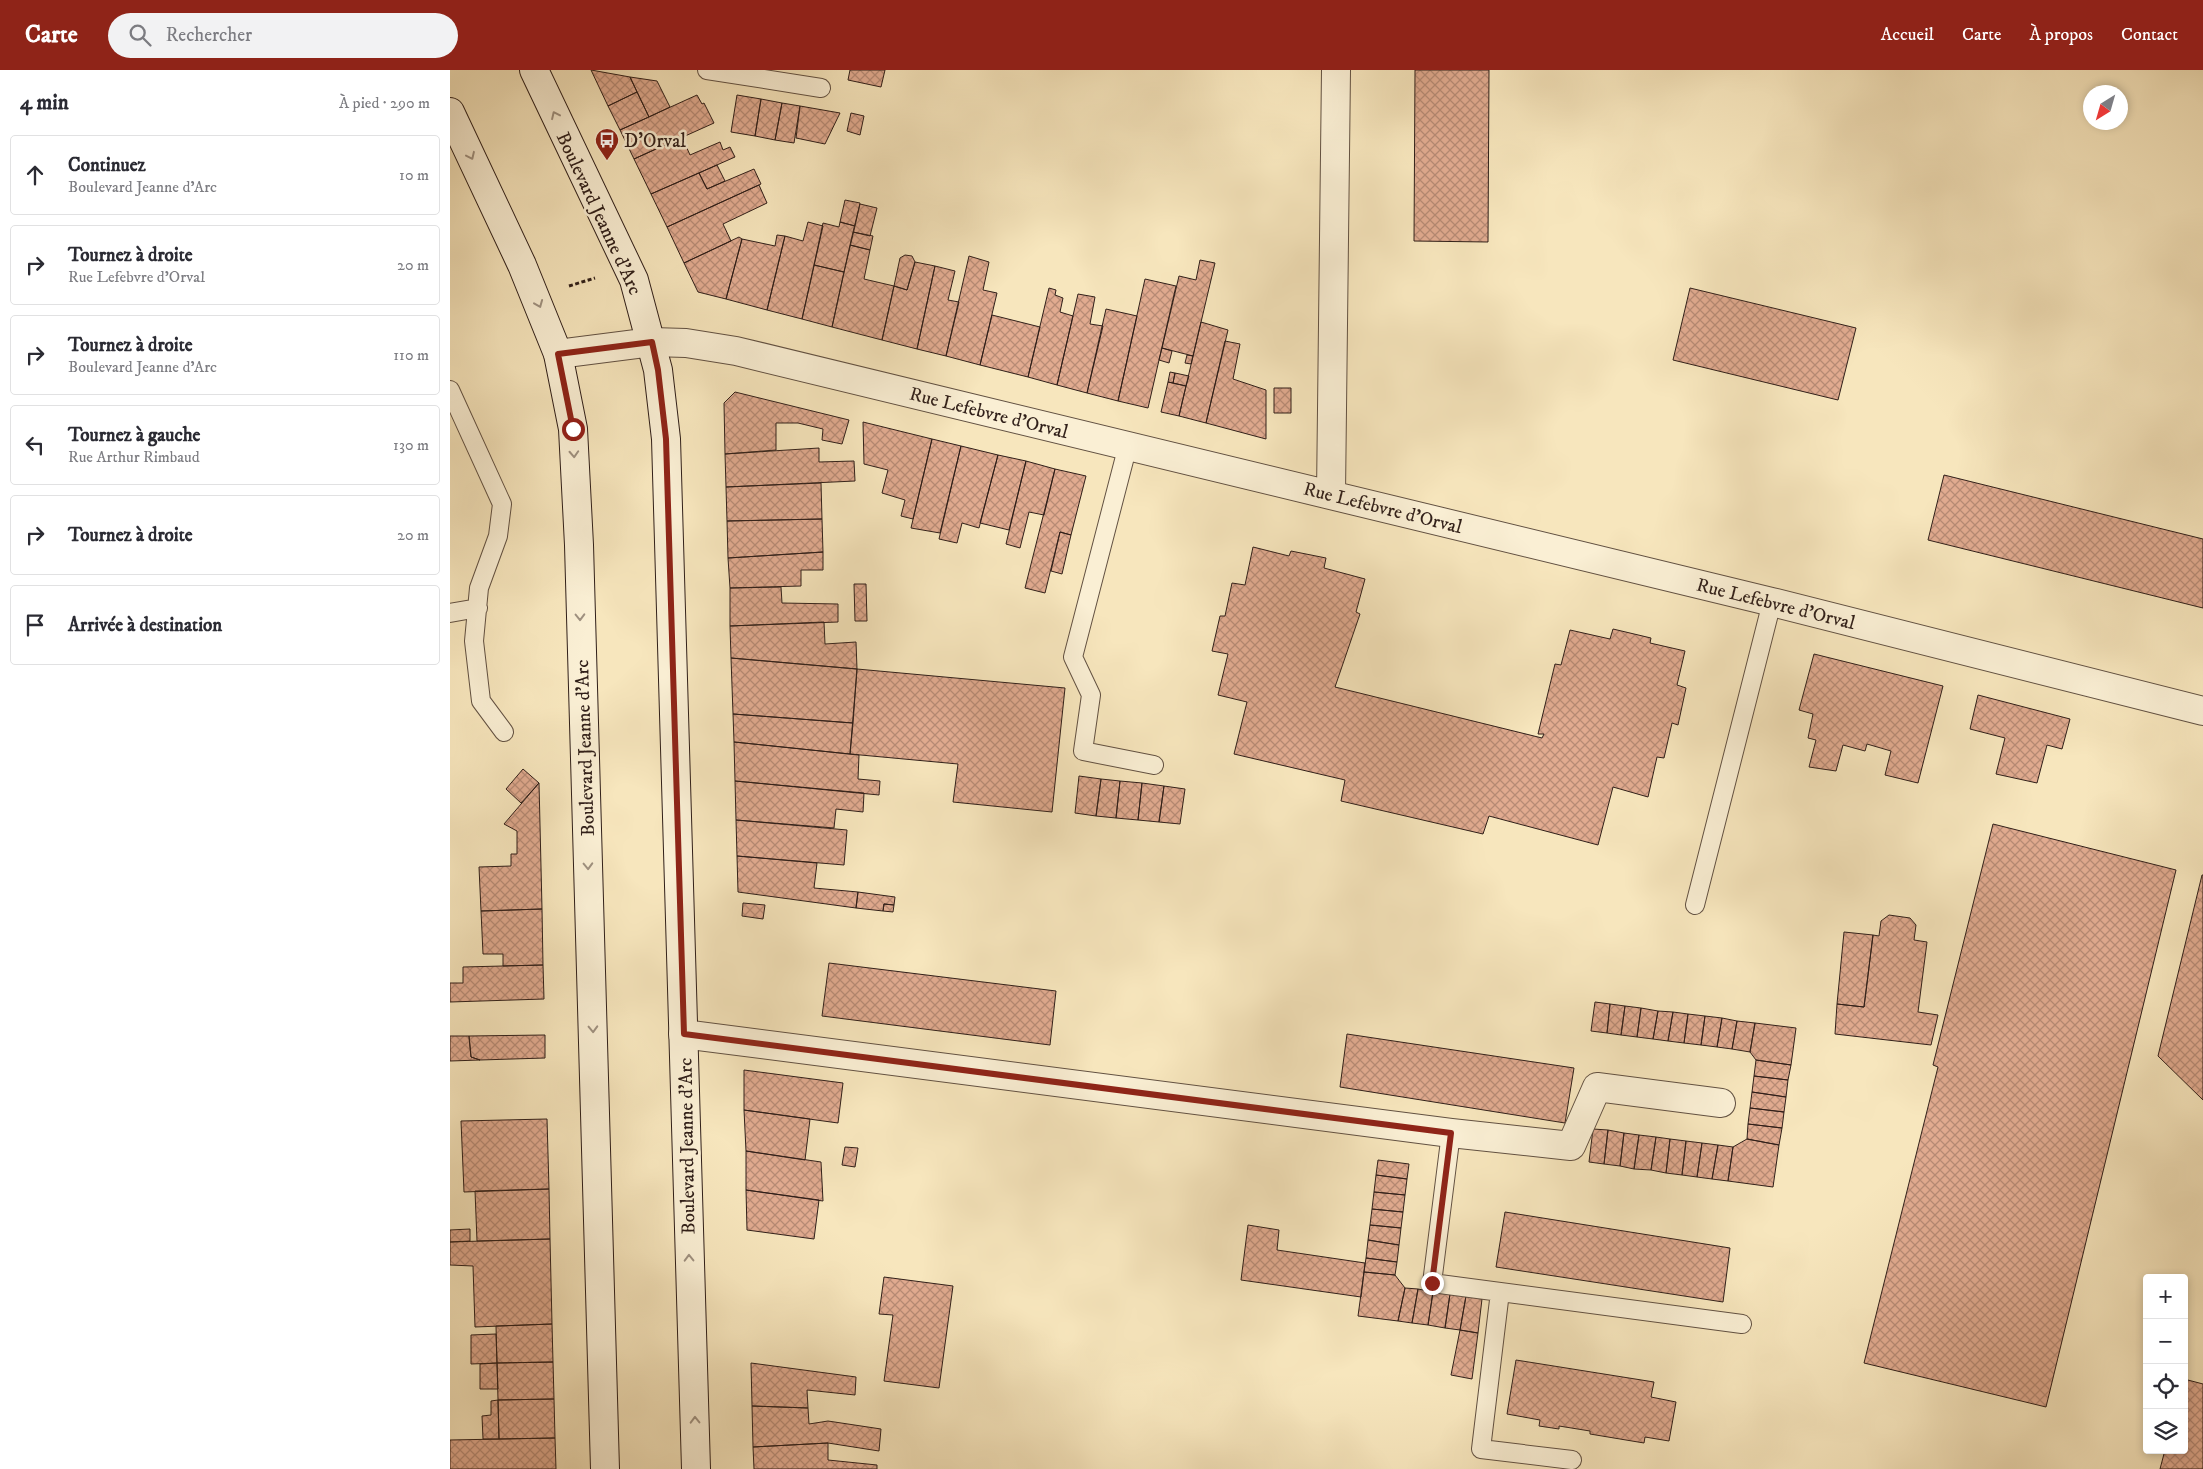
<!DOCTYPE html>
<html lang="fr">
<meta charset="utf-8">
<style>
body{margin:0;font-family:"IM FELL DW Pica",serif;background:#f2f2f3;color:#2b2b33}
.controls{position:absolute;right:15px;bottom:15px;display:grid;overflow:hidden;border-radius:5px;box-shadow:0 2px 8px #0003}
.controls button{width:45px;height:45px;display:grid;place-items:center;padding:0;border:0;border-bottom:1px solid #e1e1e2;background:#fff;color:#2b2b33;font:25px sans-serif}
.compass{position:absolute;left:1633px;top:15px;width:45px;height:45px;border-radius:50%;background:#fff;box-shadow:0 2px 8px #0003;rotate:217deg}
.stop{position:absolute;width:15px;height:15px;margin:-11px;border:4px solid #8f2418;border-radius:50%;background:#fff}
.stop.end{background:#8f2418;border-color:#fff;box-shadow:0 1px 5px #0008}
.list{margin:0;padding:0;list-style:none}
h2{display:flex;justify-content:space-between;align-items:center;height:65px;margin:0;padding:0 20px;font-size:21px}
h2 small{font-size:16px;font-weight:400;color:#7c7c81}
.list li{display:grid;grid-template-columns:32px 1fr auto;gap:15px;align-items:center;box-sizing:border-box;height:80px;margin:0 10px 10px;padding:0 10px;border:1px solid #e1e1e2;border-radius:5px}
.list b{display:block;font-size:19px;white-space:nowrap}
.list p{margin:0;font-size:16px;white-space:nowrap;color:#7c7c81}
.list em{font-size:16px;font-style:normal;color:#7c7c81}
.icon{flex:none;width:28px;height:28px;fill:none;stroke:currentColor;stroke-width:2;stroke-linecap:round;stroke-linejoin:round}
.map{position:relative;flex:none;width:1753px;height:1399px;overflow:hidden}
header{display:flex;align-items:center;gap:30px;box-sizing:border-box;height:70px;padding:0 25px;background:#8f2418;color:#fff}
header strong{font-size:24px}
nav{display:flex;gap:28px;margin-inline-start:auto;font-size:18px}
.search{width:350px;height:45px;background:#f2f2f3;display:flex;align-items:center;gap:12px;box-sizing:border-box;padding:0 18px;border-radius:28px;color:#7c7c81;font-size:19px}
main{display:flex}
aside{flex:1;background:#fff}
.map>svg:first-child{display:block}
.building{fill:url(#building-cross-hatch);stroke:#301f19}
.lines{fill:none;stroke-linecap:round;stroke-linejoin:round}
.lane-casing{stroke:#625142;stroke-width:20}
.street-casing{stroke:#625142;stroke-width:30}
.secondary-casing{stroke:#301f19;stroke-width:30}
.path{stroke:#301f19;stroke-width:3;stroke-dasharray:4 2.5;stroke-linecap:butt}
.lane{stroke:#faefd4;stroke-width:18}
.street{stroke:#faefd4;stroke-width:28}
.secondary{stroke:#faefd4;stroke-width:28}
.oneway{stroke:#9f9180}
.route{stroke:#8f2418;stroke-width:6}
.labels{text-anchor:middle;stroke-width:5;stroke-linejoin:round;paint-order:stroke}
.poi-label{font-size:19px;fill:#301f19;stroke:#faefd4;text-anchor:start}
.street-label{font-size:19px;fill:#301f19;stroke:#faefd4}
</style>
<header>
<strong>Carte</strong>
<div class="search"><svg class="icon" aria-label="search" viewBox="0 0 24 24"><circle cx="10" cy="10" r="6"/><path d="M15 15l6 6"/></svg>Rechercher</div>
<nav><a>Accueil</a><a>Carte</a><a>À propos</a><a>Contact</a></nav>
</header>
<main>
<aside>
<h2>4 min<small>À pied · 290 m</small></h2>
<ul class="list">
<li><svg class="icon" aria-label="ahead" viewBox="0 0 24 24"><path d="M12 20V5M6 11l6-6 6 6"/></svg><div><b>Continuez</b><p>Boulevard Jeanne d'Arc</p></div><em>10 m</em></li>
<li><svg class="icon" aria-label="right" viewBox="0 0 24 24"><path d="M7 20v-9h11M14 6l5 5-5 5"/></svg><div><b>Tournez à droite</b><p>Rue Lefebvre d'Orval</p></div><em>20 m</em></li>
<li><svg class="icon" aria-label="right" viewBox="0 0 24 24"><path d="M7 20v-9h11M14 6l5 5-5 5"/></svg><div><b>Tournez à droite</b><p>Boulevard Jeanne d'Arc</p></div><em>110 m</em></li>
<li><svg class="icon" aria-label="left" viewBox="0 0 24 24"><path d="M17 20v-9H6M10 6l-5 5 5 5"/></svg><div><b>Tournez à gauche</b><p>Rue Arthur Rimbaud</p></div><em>130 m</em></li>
<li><svg class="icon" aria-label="right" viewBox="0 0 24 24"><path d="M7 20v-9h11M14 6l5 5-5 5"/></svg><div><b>Tournez à droite</b></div><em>20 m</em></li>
<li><svg class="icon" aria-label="arrive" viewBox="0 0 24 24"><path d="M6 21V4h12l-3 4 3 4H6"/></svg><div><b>Arrivée à destination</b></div></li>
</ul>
</aside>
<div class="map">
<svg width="1753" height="1399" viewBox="0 0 1753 1399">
<defs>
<pattern id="building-cross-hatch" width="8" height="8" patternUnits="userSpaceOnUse" patternTransform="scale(1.25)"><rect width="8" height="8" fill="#e1ab90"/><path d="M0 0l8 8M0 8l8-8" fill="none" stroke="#b78b75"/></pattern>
</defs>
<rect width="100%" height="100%" fill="#f7e6bd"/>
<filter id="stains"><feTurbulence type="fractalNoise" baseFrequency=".004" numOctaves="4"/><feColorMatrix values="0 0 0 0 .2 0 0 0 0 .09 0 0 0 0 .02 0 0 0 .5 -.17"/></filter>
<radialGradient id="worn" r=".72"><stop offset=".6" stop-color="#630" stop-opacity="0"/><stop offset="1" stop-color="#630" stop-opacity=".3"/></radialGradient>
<path class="building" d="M 141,0 L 180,7 L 187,22 L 158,36 Z
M 400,0 L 435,0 L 431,17 L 398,10 Z
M 965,0 L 1039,0 L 1038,172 L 964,171 Z
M 180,7 L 207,11 L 220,37 L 199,47 Z
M 187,22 L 199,47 L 170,60 L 158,36 Z
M 247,25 L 252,34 L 254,33 L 264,53 L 184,89 L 170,60 Z
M 287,25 L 311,29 L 305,66 L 281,62 Z
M 311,29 L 332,33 L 325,70 L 305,66 Z
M 332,33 L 350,36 L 344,73 L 325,70 Z
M 350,36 L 390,43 L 375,74 L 346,68 Z
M 401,43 L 414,46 L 410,65 L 397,61 Z
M 232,67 L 240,85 L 270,72 L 273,80 L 280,77 L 285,87 L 201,124 L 184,89 Z
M 267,95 L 275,111 L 257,119 L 249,103 Z
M 304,99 L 311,114 L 217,157 L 201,124 L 249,103 L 257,119 Z
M 309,115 L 317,133 L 273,154 L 281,171 L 234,193 L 217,157 Z
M 395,130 L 410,133 L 405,156 L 390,152 Z
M 410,134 L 427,138 L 420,166 L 403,162 Z
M 358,152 L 373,156 L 352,249 L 317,240 L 335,166 L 353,171 Z
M 390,152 L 405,156 L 394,202 L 364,195 L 373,153 L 389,157 Z
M 403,162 L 423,166 L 420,180 L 400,175 Z
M 327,165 L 335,166 L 317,240 L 276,229 L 292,169 L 325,176 Z
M 289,167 L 292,169 L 276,229 L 248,222 L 234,193 Z
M 400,175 L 420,180 L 414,209 L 444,216 L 432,270 L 382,257 Z
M 455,185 L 462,186 L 465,192 L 457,220 L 444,216 L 450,188 Z
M 519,186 L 539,192 L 533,220 L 547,223 L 530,295 L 496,286 Z
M 750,190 L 765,193 L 743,286 L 712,278 L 729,206 L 746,210 Z
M 465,192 L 485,196 L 467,279 L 432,270 L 444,216 L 457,220 Z
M 364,195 L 394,202 L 382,257 L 352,249 Z
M 485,196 L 505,201 L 498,230 L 509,232 L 496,286 L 467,279 Z
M 695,209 L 726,216 L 698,338 L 668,331 Z
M 599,218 L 606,220 L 605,225 L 613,228 L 610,242 L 623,246 L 607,315 L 578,307 Z
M 1240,218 L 1406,258 L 1388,330 L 1223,290 Z
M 628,224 L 645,227 L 640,254 L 653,256 L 637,323 L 607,315 Z
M 656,239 L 687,246 L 668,331 L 637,323 Z
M 542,245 L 590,257 L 578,307 L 530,295 Z
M 751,252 L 778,260 L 756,353 L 729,346 Z
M 775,271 L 790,274 L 783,309 L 816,320 L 816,369 L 756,353 Z
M 712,278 L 722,281 L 719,293 L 709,290 Z
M 737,285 L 743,286 L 741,294 L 735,293 Z
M 720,302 L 725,303 L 723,313 L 718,312 Z
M 725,303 L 739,306 L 736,316 L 723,313 Z
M 718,312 L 736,316 L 729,346 L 711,342 Z
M 824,318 L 841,318 L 841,343 L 824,343 Z
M 285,322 L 399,350 L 392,374 L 372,370 L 373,359 L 348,353 L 326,353 L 326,380 L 275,384 L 274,333 Z
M 413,352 L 482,369 L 463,449 L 451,446 L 455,430 L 432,423 L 438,400 L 414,394 Z
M 482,369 L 511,376 L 490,463 L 461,458 Z
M 511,376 L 548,385 L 529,458 L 512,453 L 507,473 L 489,469 Z
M 369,378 L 369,392 L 404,391 L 405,411 L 276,417 L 275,384 Z
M 548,385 L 576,391 L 559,460 L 530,453 Z
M 576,391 L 605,399 L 594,445 L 579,442 L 570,478 L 556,474 Z
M 605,399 L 636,406 L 621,465 L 610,462 L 595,523 L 575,518 Z
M 1494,405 L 1753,469 L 1753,538 L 1478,470 Z
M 371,413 L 372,449 L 277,451 L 276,417 Z
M 372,449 L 373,482 L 278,488 L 277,451 Z
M 610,462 L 621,465 L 612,504 L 601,501 Z
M 803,477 L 839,486 L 841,481 L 876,488 L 874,498 L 915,509 L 906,542 L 910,544 L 885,617 L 1092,668 L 1094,664 L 1088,664 L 1105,594 L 1111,595 L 1120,560 L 1160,569 L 1163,559 L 1201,568 L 1200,573 L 1235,581 L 1227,615 L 1236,618 L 1228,655 L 1222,653 L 1214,688 L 1207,687 L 1198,727 L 1163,717 L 1148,775 L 1039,746 L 1033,764 L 891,731 L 895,710 L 784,684 L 797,632 L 768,625 L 778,584 L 762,581 L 770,546 L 775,546 L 782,513 L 795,515 Z
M 373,482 L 373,500 L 351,500 L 351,516 L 280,518 L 278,488 Z
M 404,514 L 416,514 L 417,551 L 405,551 Z
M 331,517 L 332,533 L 388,534 L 388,552 L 280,556 L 280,518 Z
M 374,552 L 375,574 L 406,572 L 407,599 L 281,588 L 280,556 Z
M 1364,584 L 1493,616 L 1468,713 L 1435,705 L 1441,681 L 1417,674 L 1415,681 L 1393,675 L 1386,701 L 1359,697 L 1366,670 L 1358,668 L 1363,644 L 1349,640 Z
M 281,588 L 407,599 L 403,653 L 283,644 Z
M 407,599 L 615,618 L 602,742 L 503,732 L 508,694 L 400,684 Z
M 1528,625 L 1620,649 L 1612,679 L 1597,675 L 1587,713 L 1546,704 L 1555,668 L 1520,659 Z
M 283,644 L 403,653 L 400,684 L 284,672 Z
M 284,672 L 409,685 L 408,709 L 430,711 L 429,725 L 285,711 Z
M 73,699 L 89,713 L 71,733 L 56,719 Z
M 629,706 L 651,709 L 646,746 L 625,743 Z
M 651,709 L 670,711 L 666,748 L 646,746 Z
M 285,711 L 414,723 L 413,742 L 386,739 L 384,758 L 286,750 Z
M 670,711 L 692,713 L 688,750 L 666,748 Z
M 89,713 L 92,839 L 31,841 L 29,797 L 61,796 L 61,784 L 67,784 L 67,761 L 54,754 Z
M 692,713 L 714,716 L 709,752 L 688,750 Z
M 714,716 L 735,719 L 730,754 L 709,752 Z
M 286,750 L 397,760 L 394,795 L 287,786 Z
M 1543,754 L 1726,800 L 1596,1337 L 1414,1293 L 1488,997 L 1483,995 Z
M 287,786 L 367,793 L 364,818 L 408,822 L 406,838 L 288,822 Z
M 1752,805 L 1753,805 L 1753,1030 L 1708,986 Z
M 408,822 L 445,827 L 444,835 L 434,834 L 433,841 L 406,838 Z
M 293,833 L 315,835 L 313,849 L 292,846 Z
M 434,834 L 444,835 L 443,842 L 433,841 Z
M 92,839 L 93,895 L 53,896 L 53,884 L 33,884 L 31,841 Z
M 1439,845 L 1460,848 L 1466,855 L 1464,870 L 1477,872 L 1468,942 L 1488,945 L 1481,975 L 1385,964 L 1387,934 L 1414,937 L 1423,865 L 1429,866 L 1431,851 Z
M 1394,862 L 1423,865 L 1414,937 L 1387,934 Z
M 379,893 L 606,921 L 600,975 L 372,946 Z
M 93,895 L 94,929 L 0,932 L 0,913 L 13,913 L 13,897 Z
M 1145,932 L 1160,934 L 1157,963 L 1141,961 Z
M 1160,934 L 1175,936 L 1171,965 L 1157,963 Z
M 1175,936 L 1191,938 L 1187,967 L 1171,965 Z
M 1191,938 L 1208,941 L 1203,969 L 1187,967 Z
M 1208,941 L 1223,942 L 1218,971 L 1203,969 Z
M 1223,942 L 1238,944 L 1234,973 L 1218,971 Z
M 1238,944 L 1255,946 L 1251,975 L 1234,973 Z
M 1255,946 L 1272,948 L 1267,977 L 1251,975 Z
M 1272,948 L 1287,951 L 1282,979 L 1267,977 Z
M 1287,951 L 1305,953 L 1300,982 L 1282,979 Z
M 1305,953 L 1346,958 L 1341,995 L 1306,990 L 1300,982 Z
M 897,964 L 1124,998 L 1115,1053 L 890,1017 Z
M 95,965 L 95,988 L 30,990 L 21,987 L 19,966 Z
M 0,966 L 19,966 L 21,987 L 30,990 L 0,991 Z
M 1306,990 L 1341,995 L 1338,1010 L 1304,1006 Z
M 294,1000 L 393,1013 L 388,1053 L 294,1040 Z
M 1304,1006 L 1338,1010 L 1336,1027 L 1302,1022 Z
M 1302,1022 L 1336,1027 L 1334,1042 L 1300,1038 Z
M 1300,1038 L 1334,1042 L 1332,1058 L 1298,1054 Z
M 294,1040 L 360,1049 L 355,1090 L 296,1081 Z
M 97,1049 L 99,1119 L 14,1122 L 11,1051 Z
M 1298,1054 L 1332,1058 L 1329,1075 L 1297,1069 Z
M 1143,1059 L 1158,1060 L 1154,1094 L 1139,1092 Z
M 1158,1060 L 1174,1063 L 1170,1096 L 1154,1094 Z
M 1174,1063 L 1189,1065 L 1184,1099 L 1170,1096 Z
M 1189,1065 L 1206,1067 L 1201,1100 L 1184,1099 Z
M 1206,1067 L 1220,1069 L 1216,1103 L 1201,1100 Z
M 1220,1069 L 1236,1071 L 1232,1105 L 1216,1103 Z
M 1297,1069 L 1329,1075 L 1323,1117 L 1278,1111 L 1283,1077 Z
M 1236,1071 L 1252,1073 L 1247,1107 L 1232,1105 Z
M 1252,1073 L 1268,1075 L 1262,1109 L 1247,1107 Z
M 1268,1075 L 1283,1077 L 1278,1111 L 1262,1109 Z
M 395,1077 L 408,1078 L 405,1097 L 392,1095 Z
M 296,1081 L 371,1092 L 373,1131 L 296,1120 Z
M 928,1090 L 959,1094 L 957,1109 L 926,1105 Z
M 926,1105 L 957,1109 L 955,1125 L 924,1122 Z
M 99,1119 L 100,1169 L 27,1171 L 25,1121 Z
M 296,1120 L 369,1130 L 364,1169 L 297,1160 Z
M 924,1122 L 955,1125 L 953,1142 L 922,1139 Z
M 922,1139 L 953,1142 L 951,1158 L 920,1155 Z
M 1055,1142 L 1280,1178 L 1273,1232 L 1046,1197 Z
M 798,1155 L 829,1160 L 827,1180 L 915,1193 L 911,1227 L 791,1210 Z
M 920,1155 L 951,1158 L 949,1175 L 918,1170 Z
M 20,1159 L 20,1171 L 0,1172 L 0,1160 Z
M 100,1169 L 102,1254 L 25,1257 L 23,1196 L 0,1195 L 0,1172 Z
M 918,1170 L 949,1175 L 947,1192 L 916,1188 Z
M 916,1188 L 947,1192 L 945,1205 L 914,1202 Z
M 914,1202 L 945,1205 L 955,1218 L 948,1251 L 908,1246 Z
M 434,1207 L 503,1216 L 489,1318 L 434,1311 L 443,1245 L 429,1244 Z
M 955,1218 L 968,1219 L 962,1253 L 948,1251 Z
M 968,1219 L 983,1222 L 978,1255 L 962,1253 Z
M 983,1222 L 1000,1224 L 995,1258 L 978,1255 Z
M 1000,1224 L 1016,1226 L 1010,1260 L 995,1258 Z
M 1016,1226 L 1032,1229 L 1028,1263 L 1010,1260 Z
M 102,1254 L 103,1292 L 47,1293 L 46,1256 Z
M 1010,1260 L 1028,1263 L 1022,1309 L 1001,1305 Z
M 46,1264 L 47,1293 L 21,1294 L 21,1265 Z
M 1066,1290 L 1204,1312 L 1201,1327 L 1226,1332 L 1219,1371 L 1195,1367 L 1194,1373 L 1140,1364 L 1140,1361 L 1109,1356 L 1109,1359 L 1089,1356 L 1090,1350 L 1057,1344 Z
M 103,1292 L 104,1329 L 48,1330 L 47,1293 Z
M 47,1293 L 48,1319 L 30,1319 L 30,1294 Z
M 301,1293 L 406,1307 L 405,1325 L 357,1320 L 358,1338 L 302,1336 Z
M 1734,1309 L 1753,1314 L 1753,1399 L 1710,1399 L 1715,1380 L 1734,1380 Z
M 104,1329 L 105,1368 L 49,1369 L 48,1330 Z
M 48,1330 L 49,1369 L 33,1369 L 32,1346 L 41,1345 L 41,1331 Z
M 302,1336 L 358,1338 L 359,1354 L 378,1351 L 431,1359 L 429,1381 L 378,1373 L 303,1377 Z
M 105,1368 L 106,1399 L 0,1399 L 0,1370 Z
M 378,1373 L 378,1390 L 427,1395 L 427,1399 L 304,1399 L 303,1377 Z"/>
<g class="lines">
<g class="lane-casing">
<path id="lane" d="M 257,0 L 371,18
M 0,320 L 52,434 L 48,466 L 29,518 L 24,571 L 31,631 L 54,662
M 678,375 L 623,587 L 641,625 L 633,681 L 704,695
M 0,543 L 28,538
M 1245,835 L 1322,532
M 1001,1063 L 982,1213 L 1292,1254
M 1050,1222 L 1031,1379 L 1122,1390"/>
</g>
<g class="street-casing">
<path id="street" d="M 108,284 L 202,272 L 236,273 L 286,281 L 1322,532 L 1753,641
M 881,424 L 886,0
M 233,964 L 1001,1063 L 1121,1076 L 1147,1017 L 1271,1033"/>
</g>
<g class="secondary-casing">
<path id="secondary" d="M 84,0 L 184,210 L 208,300 L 216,369 L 246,1399
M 0,42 L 72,195 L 108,284 L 123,359 L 129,475 L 155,1399"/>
</g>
<path class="path" d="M 119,216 L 145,208"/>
<use href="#lane" class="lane"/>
<use href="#street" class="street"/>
<use href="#secondary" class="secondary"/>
</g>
<defs><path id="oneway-chevron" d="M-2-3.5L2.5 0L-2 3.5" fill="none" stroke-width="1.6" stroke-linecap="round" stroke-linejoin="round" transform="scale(1.25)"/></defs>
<g class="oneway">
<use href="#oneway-chevron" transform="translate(105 45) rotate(-115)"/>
<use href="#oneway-chevron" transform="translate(21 86) rotate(65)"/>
<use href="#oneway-chevron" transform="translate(89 234) rotate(68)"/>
<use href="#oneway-chevron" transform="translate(124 384) rotate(87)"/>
<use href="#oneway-chevron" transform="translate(130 547) rotate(89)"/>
<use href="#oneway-chevron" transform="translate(138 796) rotate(88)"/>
<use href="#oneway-chevron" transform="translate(143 959) rotate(88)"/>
<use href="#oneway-chevron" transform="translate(239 1188) rotate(-91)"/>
<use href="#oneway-chevron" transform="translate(245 1350) rotate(-91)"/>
</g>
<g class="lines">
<path class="route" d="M 123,359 L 108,284 L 202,272 L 208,300 L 216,369 L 234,964 L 1001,1063 L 982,1213"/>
</g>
<defs>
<g id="bus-pin" transform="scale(1.25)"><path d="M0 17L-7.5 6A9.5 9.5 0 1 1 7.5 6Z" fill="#8f2418" stroke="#faefd4"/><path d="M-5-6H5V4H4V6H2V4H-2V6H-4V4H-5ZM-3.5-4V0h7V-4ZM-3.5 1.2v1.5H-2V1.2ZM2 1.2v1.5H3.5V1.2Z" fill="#fff"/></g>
</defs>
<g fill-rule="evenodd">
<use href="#bus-pin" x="157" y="70"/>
</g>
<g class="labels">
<g class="poi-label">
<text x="174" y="77">D'Orval</text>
</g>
<g class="street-label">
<text transform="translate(150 143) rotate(65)" y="7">Boulevard Jeanne d'Arc</text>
<text transform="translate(539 342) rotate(14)" y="7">Rue Lefebvre d'Orval</text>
<text transform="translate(933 437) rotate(14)" y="7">Rue Lefebvre d'Orval</text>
<text transform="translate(1326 533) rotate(14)" y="7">Rue Lefebvre d'Orval</text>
<text transform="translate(134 678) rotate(-92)" y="7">Boulevard Jeanne d'Arc</text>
<text transform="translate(236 1076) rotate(-91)" y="7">Boulevard Jeanne d'Arc</text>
</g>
</g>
<rect width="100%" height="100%" filter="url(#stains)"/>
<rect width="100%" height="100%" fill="url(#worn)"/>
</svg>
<div class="controls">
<button>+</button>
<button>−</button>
<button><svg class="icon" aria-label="locate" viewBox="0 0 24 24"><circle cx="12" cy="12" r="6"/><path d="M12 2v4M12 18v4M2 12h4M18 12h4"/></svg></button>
<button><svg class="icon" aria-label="layers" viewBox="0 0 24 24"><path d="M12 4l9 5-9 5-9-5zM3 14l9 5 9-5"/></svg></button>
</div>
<svg class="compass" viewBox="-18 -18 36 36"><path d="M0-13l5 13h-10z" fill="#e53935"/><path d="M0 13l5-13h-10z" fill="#7c7c81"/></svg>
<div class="stop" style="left:123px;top:359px"></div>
<div class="stop end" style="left:982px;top:1213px"></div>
</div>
</main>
